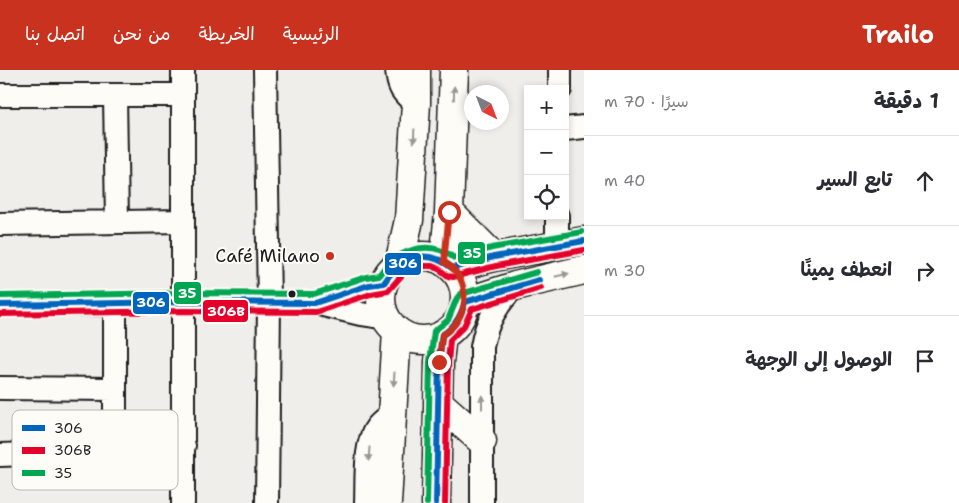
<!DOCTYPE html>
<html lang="ar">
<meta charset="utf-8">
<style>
body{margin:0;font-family:"Shantell Sans","Playpen Sans Arabic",sans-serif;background:#f2f2f3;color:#2b2b33;direction:rtl}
.controls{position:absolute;right:15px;top:15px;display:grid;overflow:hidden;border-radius:0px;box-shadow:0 2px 8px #0003}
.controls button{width:45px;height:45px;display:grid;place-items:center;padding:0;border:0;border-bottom:1px solid #e1e1e2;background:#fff;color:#2b2b33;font:25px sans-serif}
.compass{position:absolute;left:464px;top:15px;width:45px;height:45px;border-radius:50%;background:#fff;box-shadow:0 2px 8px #0003;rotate:138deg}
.stop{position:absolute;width:15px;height:15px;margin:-11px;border:4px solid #c8321e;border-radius:50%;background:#fff}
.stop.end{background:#c8321e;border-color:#fff;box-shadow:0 1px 5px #0008}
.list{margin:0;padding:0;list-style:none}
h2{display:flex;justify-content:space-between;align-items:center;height:65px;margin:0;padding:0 20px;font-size:21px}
h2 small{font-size:16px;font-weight:400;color:#7c7c81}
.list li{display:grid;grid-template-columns:32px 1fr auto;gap:15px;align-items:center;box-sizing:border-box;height:90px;padding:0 20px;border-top:1px solid #e1e1e2}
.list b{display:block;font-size:19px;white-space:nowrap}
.list em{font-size:16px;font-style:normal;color:#7c7c81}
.icon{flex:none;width:28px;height:28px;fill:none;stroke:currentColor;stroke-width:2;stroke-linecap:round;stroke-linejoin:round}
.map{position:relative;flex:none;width:584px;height:433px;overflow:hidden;direction:ltr}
header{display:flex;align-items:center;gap:30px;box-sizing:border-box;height:70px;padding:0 25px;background:#c8321e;color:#fff}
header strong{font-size:24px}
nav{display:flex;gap:28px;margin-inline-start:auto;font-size:18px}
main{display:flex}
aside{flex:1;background:#fff}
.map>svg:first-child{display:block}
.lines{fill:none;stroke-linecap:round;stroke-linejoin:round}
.minor-casing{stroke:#1c1c1c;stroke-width:26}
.major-casing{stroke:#1c1c1c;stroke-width:31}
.minor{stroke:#fdfcf7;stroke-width:22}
.major{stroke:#fdfcf7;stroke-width:28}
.bus-1-casing{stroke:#fdfcf7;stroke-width:10}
.bus-2-casing{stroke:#fdfcf7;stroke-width:10}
.bus-3-casing{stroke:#fdfcf7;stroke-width:10}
.bus-1{stroke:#0065bd;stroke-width:6}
.bus-2{stroke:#e4002b;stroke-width:6}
.bus-3{stroke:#00a651;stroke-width:6}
.oneway{fill:#989794}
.route{stroke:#c8321e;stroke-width:6}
.poi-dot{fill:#c8321e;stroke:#fdfcf7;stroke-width:2}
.bus-dot{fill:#1c1c1c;stroke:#fdfcf7;stroke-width:2}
.labels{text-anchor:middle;stroke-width:4;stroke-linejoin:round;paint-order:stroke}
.poi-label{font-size:18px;fill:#1c1c1c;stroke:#fdfcf7;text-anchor:end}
.key{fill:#fdfcf7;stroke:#bab9b5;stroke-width:1}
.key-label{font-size:14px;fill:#1c1c1c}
.line-badge{stroke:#fdfcf7;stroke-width:2}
.badge-label{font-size:14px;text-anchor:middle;font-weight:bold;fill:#fff}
</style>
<header>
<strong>Trailo</strong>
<nav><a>الرئيسية</a><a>الخريطة</a><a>من نحن</a><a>اتصل بنا</a></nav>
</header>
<main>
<aside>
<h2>1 دقيقة<small>سيرًا · 70 m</small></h2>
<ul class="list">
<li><svg class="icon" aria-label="ahead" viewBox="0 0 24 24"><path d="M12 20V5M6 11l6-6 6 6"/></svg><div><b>تابع السير</b></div><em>40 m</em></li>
<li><svg class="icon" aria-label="right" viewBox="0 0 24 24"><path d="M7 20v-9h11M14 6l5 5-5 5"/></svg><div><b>انعطف يمينًا</b></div><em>30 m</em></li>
<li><svg class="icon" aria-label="arrive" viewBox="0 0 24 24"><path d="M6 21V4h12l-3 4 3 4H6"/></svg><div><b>الوصول إلى الوجهة</b></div></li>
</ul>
</aside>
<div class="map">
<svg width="584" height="433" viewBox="0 0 584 433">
<rect width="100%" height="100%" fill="#f0eeea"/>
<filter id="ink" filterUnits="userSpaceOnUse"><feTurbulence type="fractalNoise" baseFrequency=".02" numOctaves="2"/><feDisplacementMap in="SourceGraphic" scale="10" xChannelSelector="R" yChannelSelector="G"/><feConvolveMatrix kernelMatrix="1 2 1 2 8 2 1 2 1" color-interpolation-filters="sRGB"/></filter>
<g filter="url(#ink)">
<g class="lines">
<g class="minor-casing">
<path id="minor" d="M 183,0 L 183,433
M 265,0 L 269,232 L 267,433
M 397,0 C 398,16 402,24 416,33
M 560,19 L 560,0
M 0,25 L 182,25
M 115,25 L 117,152
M 565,59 L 584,57
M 0,154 L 182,151
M 557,176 L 557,146
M 315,233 L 369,215 L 384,213
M 115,234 L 115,319
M 0,235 L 115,234 L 183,232 L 315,233 L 361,244 L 387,248
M 0,318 L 115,319 L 115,381 L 184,376
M 0,385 L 115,381
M 366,433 C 367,412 364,373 377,357 C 381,352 387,348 392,344
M 482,433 L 482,277 C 486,252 497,234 515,216"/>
</g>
<g class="major-casing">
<path id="major" d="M 449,142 L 494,187
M381 228a42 42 0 1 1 84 0a42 42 0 1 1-84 0Z
M 444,192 L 449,142 L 454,0
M 399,194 L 409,150 L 416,33 L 416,0
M 452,198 L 494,187 L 584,171
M 465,232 L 515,216 L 584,200
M 438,332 L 482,371
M 387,433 L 397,261
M 436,433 L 439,292 L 442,265"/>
</g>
<use href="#minor" class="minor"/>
<use href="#major" class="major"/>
<g class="bus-1-casing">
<path id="bus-1" d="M 0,235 L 183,232 L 315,233 L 369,215 L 384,213 C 401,187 426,177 452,198 L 494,187 L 584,171
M 436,433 L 439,292 L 442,265 C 455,257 461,246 465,232 L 539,210"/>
</g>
<g class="bus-2-casing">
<path id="bus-2" d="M 0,244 L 183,241 L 316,242 L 371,224 L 388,221 L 403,204 L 417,196 L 432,196 L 439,199 L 448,206 L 453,207 L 496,196 L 584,180
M 445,433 L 448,293 L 450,270 L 464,256 L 472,239 L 541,218"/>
</g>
<g class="bus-3-casing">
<path id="bus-3" d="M 0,226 L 183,223 L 314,224 L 366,207 L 379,205 C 396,180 429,168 454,188 L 492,178 L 582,162
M 427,433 L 430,292 L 434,261 L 448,250 L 457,228 L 461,224 L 537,202"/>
</g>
<use href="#bus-1" class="bus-1"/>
<use href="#bus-2" class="bus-2"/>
<use href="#bus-3" class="bus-3"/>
</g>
<defs><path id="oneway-solid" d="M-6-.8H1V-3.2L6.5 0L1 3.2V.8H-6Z" transform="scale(1.25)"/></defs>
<g class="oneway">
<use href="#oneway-solid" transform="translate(454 23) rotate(-89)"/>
<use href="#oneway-solid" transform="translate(414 66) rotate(93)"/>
<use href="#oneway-solid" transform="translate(562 205) rotate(-13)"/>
<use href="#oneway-solid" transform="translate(394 309) rotate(94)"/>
<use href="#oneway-solid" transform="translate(482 332) rotate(-90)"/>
<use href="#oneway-solid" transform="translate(369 384) rotate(94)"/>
</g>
</g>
<g class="lines" filter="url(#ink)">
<path class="route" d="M 439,292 L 442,265 C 470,250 473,208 444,192 L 449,142"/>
</g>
<circle class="poi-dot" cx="330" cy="186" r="5"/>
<circle class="bus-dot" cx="292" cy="224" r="4.5"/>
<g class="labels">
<g class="poi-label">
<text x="320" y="192">Café Milano</text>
</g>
</g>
<rect x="12" y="340" width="166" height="80" rx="8" class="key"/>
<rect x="22" y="355" width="23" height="6" fill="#0065bd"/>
<rect x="22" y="377" width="23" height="7" fill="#e4002b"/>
<rect x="22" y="400" width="23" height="6" fill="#00a651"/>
<g class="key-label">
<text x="54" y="363">306</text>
<text x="54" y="385">306B</text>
<text x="54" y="408">35</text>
</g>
<g class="line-badge">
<rect x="457" y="171" width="29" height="24" rx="5" fill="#00a651"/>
<rect x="384" y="182" width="38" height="24" rx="5" fill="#0065bd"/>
<rect x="173" y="211" width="29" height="24" rx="5" fill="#00a651"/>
<rect x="132" y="221" width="38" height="24" rx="5" fill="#0065bd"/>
<rect x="202" y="229" width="47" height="24" rx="5" fill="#e4002b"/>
</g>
<g class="badge-label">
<text x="472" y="188">35</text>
<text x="403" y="198">306</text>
<text x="187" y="228">35</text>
<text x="151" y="237">306</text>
<text x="226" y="246">306B</text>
</g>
</svg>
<div class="controls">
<button>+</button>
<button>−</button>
<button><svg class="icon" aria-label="locate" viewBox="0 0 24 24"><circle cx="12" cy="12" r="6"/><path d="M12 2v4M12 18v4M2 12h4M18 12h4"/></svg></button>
</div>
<svg class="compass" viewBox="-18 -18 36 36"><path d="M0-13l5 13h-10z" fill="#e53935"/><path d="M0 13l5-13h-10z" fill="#7c7c81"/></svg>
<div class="stop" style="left:449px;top:142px"></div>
<div class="stop end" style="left:439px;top:292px"></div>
</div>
</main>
